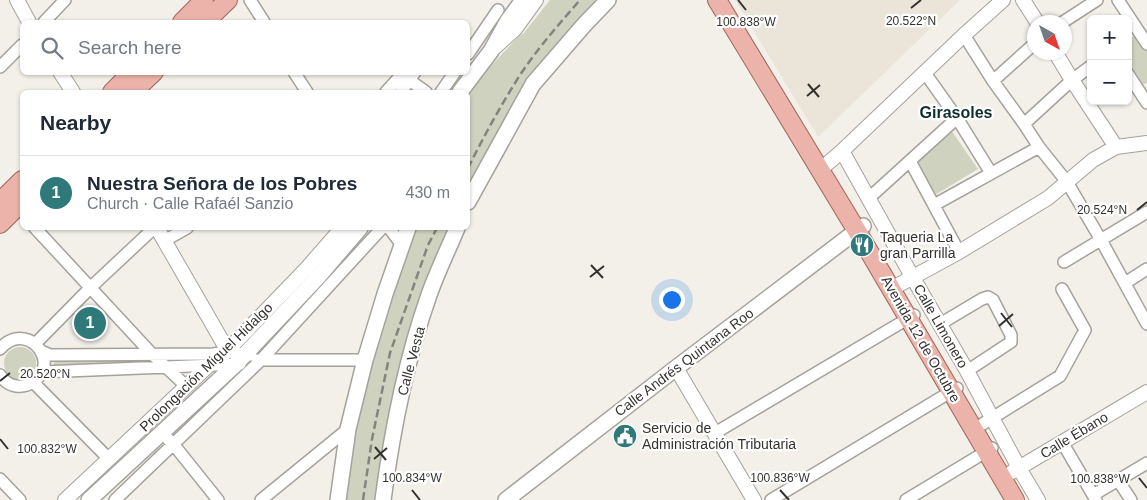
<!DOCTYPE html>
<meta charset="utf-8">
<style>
body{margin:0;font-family:Helvetica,sans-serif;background:#f2f2f3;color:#1f2937}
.controls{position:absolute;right:15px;top:15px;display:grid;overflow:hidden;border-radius:8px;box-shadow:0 1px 4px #0004}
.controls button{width:45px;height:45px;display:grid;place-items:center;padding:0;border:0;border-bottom:1px solid #e0e1e3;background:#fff;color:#1f2937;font:25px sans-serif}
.compass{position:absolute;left:1027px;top:15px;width:45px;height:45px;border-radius:50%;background:#fff;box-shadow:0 1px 4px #0004;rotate:140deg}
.you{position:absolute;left:671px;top:299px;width:18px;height:18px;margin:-12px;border:4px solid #fff;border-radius:50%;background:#1a73e8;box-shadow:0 0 0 8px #1a73e833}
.badge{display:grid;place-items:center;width:32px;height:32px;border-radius:50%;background:#30797b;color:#fff;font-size:16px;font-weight:700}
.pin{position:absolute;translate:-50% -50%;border:2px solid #fff;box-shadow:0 1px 5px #0006}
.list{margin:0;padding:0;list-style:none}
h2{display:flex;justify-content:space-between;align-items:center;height:65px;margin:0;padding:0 20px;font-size:21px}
h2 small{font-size:16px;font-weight:400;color:#747a83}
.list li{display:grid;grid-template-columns:32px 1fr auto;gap:15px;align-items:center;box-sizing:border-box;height:75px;padding:0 20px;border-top:1px solid #e0e1e3}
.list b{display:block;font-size:19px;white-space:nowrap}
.list p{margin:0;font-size:16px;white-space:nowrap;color:#747a83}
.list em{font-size:16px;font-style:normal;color:#747a83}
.icon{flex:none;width:28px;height:28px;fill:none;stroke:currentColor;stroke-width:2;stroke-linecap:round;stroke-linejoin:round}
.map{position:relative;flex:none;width:1147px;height:500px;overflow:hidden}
.search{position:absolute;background:#fff;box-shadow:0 1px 4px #0004;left:20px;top:20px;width:450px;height:55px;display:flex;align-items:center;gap:12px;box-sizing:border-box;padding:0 18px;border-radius:8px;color:#747a83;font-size:19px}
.panel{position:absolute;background:#fff;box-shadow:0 1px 4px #0004;left:20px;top:90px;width:450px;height:140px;border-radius:8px}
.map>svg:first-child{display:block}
.built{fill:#eae5d8}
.green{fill:#ced2bf}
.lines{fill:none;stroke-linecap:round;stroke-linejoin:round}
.minor-casing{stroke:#a5a29c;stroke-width:14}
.tertiary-casing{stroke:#a5a29c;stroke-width:16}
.secondary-casing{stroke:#a5a29c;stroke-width:18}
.primary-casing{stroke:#a26559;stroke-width:20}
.minor{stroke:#fff;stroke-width:11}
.tertiary{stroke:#fff;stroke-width:14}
.secondary{stroke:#fff;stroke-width:15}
.primary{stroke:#ebb3a9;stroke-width:18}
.rail{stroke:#84837e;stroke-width:2.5;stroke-dasharray:8 4;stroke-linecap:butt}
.ticks{fill:none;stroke:#33322f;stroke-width:2}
.labels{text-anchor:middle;stroke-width:4.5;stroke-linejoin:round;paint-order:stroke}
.poi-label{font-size:14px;fill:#33322f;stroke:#fff;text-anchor:start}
.street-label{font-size:14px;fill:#33322f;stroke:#fff}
.quarter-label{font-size:16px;font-weight:bold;fill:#0b2f30;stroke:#fff}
.ticks-label{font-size:12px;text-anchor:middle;fill:#33322f;stroke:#fff;stroke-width:4.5;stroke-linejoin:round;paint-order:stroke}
</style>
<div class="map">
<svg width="1147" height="500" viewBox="0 0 1147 500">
<rect width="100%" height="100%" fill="#f2f0e9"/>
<path class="built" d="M 735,0 L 960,0 L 818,137 Z"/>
<path class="green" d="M 550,0 L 601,0 L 562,40 L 468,194 L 468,95 L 488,69 L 518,37 L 524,33 Z
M 1136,35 L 1147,50 L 1147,83 L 1139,86 L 1128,70 L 1128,40 Z
M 951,130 L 978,169 L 933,196 L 914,164 Z
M 411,228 L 452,228 L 379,500 L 341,500 L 350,428 Z
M4 363a16 16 0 1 1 32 0a16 16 0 1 1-32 0Z
M 151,358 L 155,364 L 54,367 L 54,363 L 56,359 Z"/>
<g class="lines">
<g class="minor-casing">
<path id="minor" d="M 250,0 L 264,22
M 1118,0 L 1147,44
M 44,22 L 65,0
M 1063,22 L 1097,0
M 964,35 L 993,81 L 1024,124 L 1039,147 L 1067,182 L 1101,240 L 1147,324
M 468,54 L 498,10
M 0,67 L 22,45
M 294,72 L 307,92
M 925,73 L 957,118 L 991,173
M 1128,74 L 1147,103
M 402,75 L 426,92
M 993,81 L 1034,44
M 386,92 L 404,72
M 401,92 L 415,72
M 441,92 L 455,72
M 1024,124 L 1072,80 L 1091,66
M 910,161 L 959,252
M 869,198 L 957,118
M 934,205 L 1039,147
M 35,228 L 151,353 L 186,386
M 389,228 L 402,245
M 164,241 L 187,228
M 1064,262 L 1147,212
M 1125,283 L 1147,269
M 940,324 L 982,299 L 988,297 L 993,300 L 1011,335 L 1011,342 L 967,371
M 35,344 L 90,288 L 154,228
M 0,349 C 6,342 14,337 24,339 C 31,340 36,344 40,350 C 57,375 18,402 0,375
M 41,351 L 50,355 L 213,354 L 226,352 L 251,355
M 258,360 L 365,360
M 42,372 L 240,364
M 33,382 L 109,459
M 981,425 L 1060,376 L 1085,330 L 1062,289
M 162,433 L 174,445 L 218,500
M 715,433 L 914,315
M 1062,442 L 1096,500
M 0,479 L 20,500
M 1118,480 L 1131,500
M 1093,495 L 1147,463
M 115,500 L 261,360 L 382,228
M 261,500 L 348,429
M 771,500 L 957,388
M 906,500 L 992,448"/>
</g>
<g class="tertiary-casing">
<path id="tertiary" d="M 17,0 L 29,22
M 1023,0 L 1037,22
M 494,48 L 515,29 L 536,0
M 1055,52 L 1072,80 L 1116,147
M 60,72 L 73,92
M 842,151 L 913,278 L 967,371 L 1019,468 L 1038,500
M 820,170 L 842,151 L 964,35 L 1003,0
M 157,228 L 225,346 L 226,352
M 891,289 L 959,252 L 1048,198 L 1093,160 L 1116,147 L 1147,143
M 676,368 L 754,500
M 1012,472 L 1147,392
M 65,500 L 209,365 L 226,352 L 307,268 L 342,228"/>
</g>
<g class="secondary-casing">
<path id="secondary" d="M 460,92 L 491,51 L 507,22 L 523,0
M 468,202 L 533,84 L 584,25 L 608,0
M 89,500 L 235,365 L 318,277 L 360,228
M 338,500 L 348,429 L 365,360 L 385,294 L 408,228
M 383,500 C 392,431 406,360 429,295 C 437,272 448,250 457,228
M 506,500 L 676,368 L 863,226"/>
</g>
<g class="primary-casing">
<path id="primary" d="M 717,0 L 857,231 L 1015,500
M 182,22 L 204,0
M 205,22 L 228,0
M 112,92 L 132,72
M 133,92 L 154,72
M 0,202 L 22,180
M 0,224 L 22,202"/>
</g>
<use href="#minor" class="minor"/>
<use href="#tertiary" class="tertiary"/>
<use href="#secondary" class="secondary"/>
<use href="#primary" class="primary"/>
<path class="rail" d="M 468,168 C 484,136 501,105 520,75 C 538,48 559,24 580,0
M 363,500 L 372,439 L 390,353 L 428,245 L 437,228"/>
</g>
<path class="ticks" d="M 738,0 L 746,10M 911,8 L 921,0M 808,84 L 819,97M 807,96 L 820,85M 1137,210 L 1147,202M 591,265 L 603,278M 590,277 L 604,266M 1001,313 L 1012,327M 999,326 L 1013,314M 0,381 L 10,373M 0,439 L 8,449M 375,447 L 386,460M 374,459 L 387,448M 1139,478 L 1147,488M 412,490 L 420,500M 780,490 L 789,500"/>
<defs>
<g id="restaurant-disc" transform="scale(1.25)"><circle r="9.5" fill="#30797b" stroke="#fff"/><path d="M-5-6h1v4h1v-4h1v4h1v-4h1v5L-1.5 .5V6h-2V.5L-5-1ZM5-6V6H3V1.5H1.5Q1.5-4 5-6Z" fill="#fff"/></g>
<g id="civic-disc" transform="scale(1.25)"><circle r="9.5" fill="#30797b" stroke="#fff"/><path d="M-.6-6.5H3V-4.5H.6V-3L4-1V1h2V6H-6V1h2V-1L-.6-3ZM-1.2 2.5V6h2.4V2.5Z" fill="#fff"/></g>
</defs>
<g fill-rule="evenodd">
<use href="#restaurant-disc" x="862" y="245"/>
<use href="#civic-disc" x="625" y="436"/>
</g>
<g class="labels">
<g class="poi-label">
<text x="880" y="242">Taqueria La<tspan x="880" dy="16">gran Parrilla</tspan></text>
<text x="642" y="433">Servicio de<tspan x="642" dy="16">Administración Tributaria</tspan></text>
</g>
<g class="street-label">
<text transform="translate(941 326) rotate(60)" y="5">Calle Limonero</text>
<text transform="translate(921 339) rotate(60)" y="5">Avenida 12 de Octubre</text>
<text transform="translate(411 361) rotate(-75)" y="5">Calle Vesta</text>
<text transform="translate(684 362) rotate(-37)" y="5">Calle Andrés Quintana Roo</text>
<text transform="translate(206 367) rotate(-44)" y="5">Prolongación Miguel Hidalgo</text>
<text transform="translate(1074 435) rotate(-31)" y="5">Calle Ébano</text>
</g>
<g class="quarter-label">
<text x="956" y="118">Girasoles</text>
</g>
</g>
<g class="ticks-label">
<text x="911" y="25">20.522°N</text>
<text x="746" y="26">100.838°W</text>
<text x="1102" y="214">20.524°N</text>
<text x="45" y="378">20.520°N</text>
<text x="47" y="453">100.832°W</text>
<text x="412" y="482">100.834°W</text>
<text x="780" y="482">100.836°W</text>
<text x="1100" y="483">100.838°W</text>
</g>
</svg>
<div class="controls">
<button>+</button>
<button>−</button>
</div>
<svg class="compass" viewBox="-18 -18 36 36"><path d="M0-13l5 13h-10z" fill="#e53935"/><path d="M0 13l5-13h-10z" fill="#747a83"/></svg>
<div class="you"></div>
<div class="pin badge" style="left:90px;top:323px">1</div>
<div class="search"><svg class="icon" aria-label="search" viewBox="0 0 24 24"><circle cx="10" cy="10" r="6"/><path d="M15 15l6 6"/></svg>Search here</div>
<section class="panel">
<h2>Nearby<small></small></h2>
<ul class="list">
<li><span class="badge">1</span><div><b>Nuestra Señora de los Pobres</b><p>Church · Calle Rafaél Sanzio</p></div><em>430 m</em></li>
</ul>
</section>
</div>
